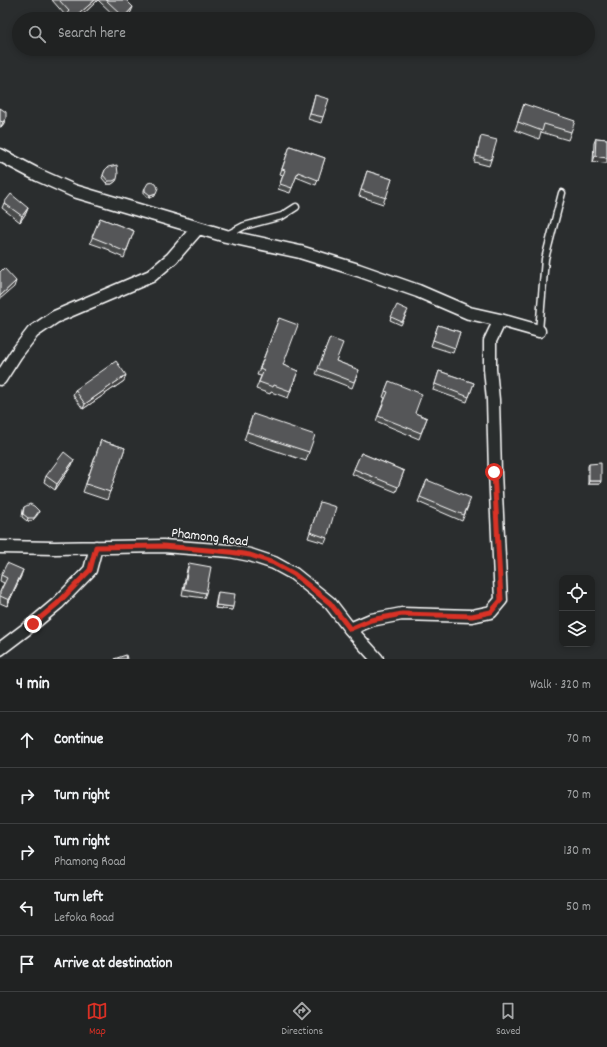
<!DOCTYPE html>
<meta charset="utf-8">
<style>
body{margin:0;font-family:Dekko,sans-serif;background:#282a2a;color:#f1f3f6}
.controls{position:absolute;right:12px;bottom:12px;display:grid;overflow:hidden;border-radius:8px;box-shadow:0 2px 6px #0003}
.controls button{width:36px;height:36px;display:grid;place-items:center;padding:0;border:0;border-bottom:1px solid #3d3f40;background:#202222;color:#f1f3f6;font:20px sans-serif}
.stop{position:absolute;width:12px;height:12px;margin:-9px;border:3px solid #d93025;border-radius:50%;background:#fff}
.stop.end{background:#d93025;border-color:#fff;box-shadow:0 1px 4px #0008}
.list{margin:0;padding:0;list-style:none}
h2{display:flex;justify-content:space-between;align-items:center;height:52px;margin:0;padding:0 16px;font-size:17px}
h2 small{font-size:13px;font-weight:400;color:#a2a4a5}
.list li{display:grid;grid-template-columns:26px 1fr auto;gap:12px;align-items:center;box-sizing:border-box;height:56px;padding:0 16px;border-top:1px solid #3d3f40}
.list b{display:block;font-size:15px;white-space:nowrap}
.list p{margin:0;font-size:13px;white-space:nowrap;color:#a2a4a5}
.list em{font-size:13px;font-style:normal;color:#a2a4a5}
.icon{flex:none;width:22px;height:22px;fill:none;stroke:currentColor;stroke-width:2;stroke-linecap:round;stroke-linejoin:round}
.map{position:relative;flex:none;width:607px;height:659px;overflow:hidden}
.search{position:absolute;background:#202222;box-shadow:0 2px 6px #0003;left:12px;right:12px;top:12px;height:44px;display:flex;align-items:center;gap:10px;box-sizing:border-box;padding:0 14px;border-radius:22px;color:#a2a4a5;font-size:15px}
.sheet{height:332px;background:#202222}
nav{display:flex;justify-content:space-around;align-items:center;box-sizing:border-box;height:56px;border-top:1px solid #3d3f40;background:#202222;font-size:11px;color:#a2a4a5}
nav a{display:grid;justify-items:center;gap:2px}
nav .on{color:#d93025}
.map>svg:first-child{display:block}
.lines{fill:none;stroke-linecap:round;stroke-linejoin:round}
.lane-casing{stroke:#fff;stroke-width:9}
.street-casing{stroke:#fff;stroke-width:15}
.lane{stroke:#2a2d2e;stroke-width:6}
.street{stroke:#2a2d2e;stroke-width:12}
.wall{fill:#494b4c;stroke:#fff}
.shaded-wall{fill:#3c3d3e;stroke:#fff}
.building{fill:#555758;stroke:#fff}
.route{stroke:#d93025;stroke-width:5}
.labels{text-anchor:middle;stroke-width:3;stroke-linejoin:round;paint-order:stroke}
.street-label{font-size:14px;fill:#fff;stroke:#2a2d2e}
</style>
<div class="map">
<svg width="607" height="659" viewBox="0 0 607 659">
<rect width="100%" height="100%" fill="#2a2d2e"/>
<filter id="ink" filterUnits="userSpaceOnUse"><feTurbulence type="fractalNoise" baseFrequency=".025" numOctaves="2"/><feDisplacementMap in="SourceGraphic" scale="8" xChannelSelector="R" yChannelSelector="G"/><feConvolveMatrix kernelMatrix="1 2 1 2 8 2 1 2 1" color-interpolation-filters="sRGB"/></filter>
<g filter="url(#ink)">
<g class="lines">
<g class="lane-casing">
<path id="lane" d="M 227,235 L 244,226 L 282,216 L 296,207
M 539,331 L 545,259 L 562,193"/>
</g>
<g class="street-casing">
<path id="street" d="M 0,155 L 38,175 L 74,191 L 226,236 L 300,252 L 358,270 L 418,291 L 469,313 L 500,320 L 539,331
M 0,379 L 16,354 L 33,332 L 55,317 L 151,276 L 172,258 L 198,228
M 0,547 L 55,548 L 163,546 L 230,551 L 250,555 L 274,563 L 294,574 L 330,603 L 350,629 L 377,659
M 350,629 L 371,620 L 402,614 L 472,616 L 491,612 L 501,600 L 495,472 L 493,400 L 490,369 L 490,341 L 500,320
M 0,649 L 33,624 L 58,603 L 90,570 L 96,547"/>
</g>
<use href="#lane" class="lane"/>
<use href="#street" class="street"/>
</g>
<path class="wall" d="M 52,0 L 126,0 L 131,12 L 125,19 L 118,19 L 98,0 L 78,19 L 63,19 L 65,15 Z
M 315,95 L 323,117 L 321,123 L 308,119 Z
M 524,104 L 571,132 L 568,140 L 541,132 L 539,139 L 515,130 Z
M 0,108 L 4,123 L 1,127 L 0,127 Z
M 481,136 L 491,160 L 489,166 L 474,162 Z
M 596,138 L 607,139 L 607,163 L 593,162 L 594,143 Z
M 290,146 L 325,158 L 316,185 L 296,177 L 290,193 L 278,189 L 283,175 L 280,174 Z
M 105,170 L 116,181 L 112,184 L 107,184 L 102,178 Z
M 367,171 L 392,179 L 383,204 L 359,196 Z
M 145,188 L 155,196 L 149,198 L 144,194 L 144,190 Z
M 4,203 L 28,208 L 26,213 L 20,222 L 2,208 Z
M 100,218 L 134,231 L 124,258 L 110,252 L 110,250 L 90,243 Z
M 407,313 L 401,325 L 390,320 L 391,317 Z
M 279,318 L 283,365 L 298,371 L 288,398 L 271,392 L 270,394 L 256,389 L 261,376 L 257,375 Z
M 438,325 L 460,332 L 453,353 L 431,346 Z
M 330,338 L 336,361 L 359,370 L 352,388 L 316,374 Z
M 439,371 L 474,383 L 467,402 L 433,390 Z
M 124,381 L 83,409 L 73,395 L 75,390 Z
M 389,381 L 415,413 L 427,418 L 419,439 L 376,421 L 385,398 L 383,397 Z
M 253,414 L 309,452 L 306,461 L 244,440 Z
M 101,440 L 125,448 L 107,500 L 83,492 Z
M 361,453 L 404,471 L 396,492 L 352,474 Z
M 74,460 L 72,465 L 55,490 L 44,482 L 46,476 Z
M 589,464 L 600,484 L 588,484 L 588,466 Z
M 427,480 L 469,504 L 462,521 L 418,502 Z
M 24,507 L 38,514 L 32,521 L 27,521 L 22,517 L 23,510 Z
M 318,508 L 327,538 L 325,543 L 308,538 Z
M 189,563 L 206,593 L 204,598 L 182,595 L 187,569 Z
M 1,575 L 21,576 L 7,606 L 0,603 L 0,592 L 4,583 L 0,581 Z
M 218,592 L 232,610 L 215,608 L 217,595 Z"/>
<path class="shaded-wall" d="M 95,0 L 98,0 L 78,19 L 73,19 Z
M 133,7 L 131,12 L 125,19 L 123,19 L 124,17 Z
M 6,118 L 4,123 L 1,127 L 3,122 Z
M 595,156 L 607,158 L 607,163 L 593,162 Z
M 117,179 L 116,181 L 112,184 L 107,184 L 108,181 Z
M 156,193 L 155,196 L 149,198 L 150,195 Z
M 28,208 L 26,213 L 20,222 L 22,216 Z
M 16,281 L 14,287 L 0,299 L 0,296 Z
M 126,375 L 124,381 L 83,409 L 85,404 Z
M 74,460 L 72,465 L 55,490 L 57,484 Z
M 589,481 L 601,481 L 600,484 L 588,484 Z
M 39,511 L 38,514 L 32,521 L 27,521 L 28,518 Z
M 23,570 L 21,576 L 7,606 L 9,600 Z
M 216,605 L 233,607 L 232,610 L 215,608 Z"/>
<path class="building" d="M 59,0 L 95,0 L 73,19 L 66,19 L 64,17 L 69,11 Z
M 106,0 L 126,0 L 133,7 L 124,17 Z
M 315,95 L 329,99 L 323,117 L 310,114 Z
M 524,104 L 575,121 L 571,132 L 544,124 L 542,131 L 518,122 Z
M 0,108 L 6,112 L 6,118 L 3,122 L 0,121 Z
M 481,136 L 497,140 L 491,160 L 476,156 Z
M 596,138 L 607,139 L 607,158 L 595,156 Z
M 290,146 L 325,158 L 318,180 L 298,172 L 292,188 L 280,184 L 285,170 L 282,169 Z
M 117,165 L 118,174 L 117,179 L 113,181 L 108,181 L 103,175 L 105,170 L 108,167 Z
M 367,171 L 392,179 L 386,198 L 361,190 Z
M 152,182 L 156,184 L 158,188 L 156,193 L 150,195 L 145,191 L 145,188 L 148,183 Z
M 11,194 L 28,208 L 22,216 L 4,203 Z
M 100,218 L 134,231 L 126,252 L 112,246 L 112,245 L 92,237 Z
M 4,268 L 16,281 L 0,296 L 0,272 Z
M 397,305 L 408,310 L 402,322 L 391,317 Z
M 279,318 L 298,325 L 283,365 L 298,371 L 290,391 L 274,385 L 273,387 L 259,382 L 264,370 L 260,368 Z
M 438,325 L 460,332 L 455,348 L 433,340 Z
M 330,338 L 343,343 L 336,361 L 359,370 L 354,382 L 318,368 Z
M 116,361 L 126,375 L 85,404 L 75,390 Z
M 439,371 L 474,383 L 469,397 L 435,384 Z
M 389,381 L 422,394 L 415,413 L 427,418 L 421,433 L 378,416 L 388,392 L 385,391 Z
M 253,414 L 315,435 L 309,452 L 247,432 Z
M 101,440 L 125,448 L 110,492 L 86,484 Z
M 64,452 L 74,460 L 57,484 L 46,476 Z
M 361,453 L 404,471 L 398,487 L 354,469 Z
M 601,463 L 601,481 L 589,481 L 589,464 Z
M 427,480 L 471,498 L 464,515 L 420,497 Z
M 320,502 L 336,507 L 327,538 L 310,532 Z
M 30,504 L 34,506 L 39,511 L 34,518 L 28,518 L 23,514 L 24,507 Z
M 7,563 L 23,570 L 9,600 L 0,596 L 0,592 L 7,578 L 1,575 Z
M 189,563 L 211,567 L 206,593 L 184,589 Z
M 218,592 L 235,594 L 233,607 L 216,605 Z
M 126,655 L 127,659 L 114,659 Z"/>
</g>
<g class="lines" filter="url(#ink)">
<path class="route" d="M 33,624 L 58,603 L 90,570 L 96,547 L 163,546 L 230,552 L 250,555 L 274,563 L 294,574 L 330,603 L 350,629 L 371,620 L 402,614 L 472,616 L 491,612 L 501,600 L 494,472"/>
</g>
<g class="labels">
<g class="street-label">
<text transform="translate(210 536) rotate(7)" y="5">Phamong Road</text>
</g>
</g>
</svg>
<div class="controls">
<button><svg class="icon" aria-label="locate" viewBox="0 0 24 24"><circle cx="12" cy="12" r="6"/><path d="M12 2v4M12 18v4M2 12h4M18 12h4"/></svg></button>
<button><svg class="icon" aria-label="layers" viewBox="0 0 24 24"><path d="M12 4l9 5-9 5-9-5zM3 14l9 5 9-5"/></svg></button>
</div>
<div class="stop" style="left:494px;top:472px"></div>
<div class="stop end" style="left:33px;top:624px"></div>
<div class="search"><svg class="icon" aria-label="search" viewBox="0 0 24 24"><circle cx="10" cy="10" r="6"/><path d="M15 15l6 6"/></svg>Search here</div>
</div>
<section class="sheet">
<h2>4 min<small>Walk · 320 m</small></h2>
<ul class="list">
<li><svg class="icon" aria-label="ahead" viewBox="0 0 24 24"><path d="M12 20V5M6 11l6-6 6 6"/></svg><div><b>Continue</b></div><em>70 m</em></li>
<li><svg class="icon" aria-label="right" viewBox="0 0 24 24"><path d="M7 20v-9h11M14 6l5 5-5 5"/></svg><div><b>Turn right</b></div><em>70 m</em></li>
<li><svg class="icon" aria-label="right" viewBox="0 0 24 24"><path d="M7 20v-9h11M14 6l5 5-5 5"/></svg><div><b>Turn right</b><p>Phamong Road</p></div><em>130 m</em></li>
<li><svg class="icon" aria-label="left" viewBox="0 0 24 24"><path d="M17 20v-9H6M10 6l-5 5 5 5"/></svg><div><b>Turn left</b><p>Lefoka Road</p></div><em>50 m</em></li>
<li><svg class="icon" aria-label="arrive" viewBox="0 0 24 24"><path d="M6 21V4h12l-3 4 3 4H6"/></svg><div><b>Arrive at destination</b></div></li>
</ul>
</section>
<nav>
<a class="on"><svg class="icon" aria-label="map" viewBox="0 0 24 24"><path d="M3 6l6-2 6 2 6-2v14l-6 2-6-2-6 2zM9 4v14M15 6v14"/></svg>Map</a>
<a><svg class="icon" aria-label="directions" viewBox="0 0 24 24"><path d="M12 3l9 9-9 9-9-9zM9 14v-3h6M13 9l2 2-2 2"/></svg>Directions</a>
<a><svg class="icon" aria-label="saved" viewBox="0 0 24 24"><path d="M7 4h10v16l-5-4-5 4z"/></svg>Saved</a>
</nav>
